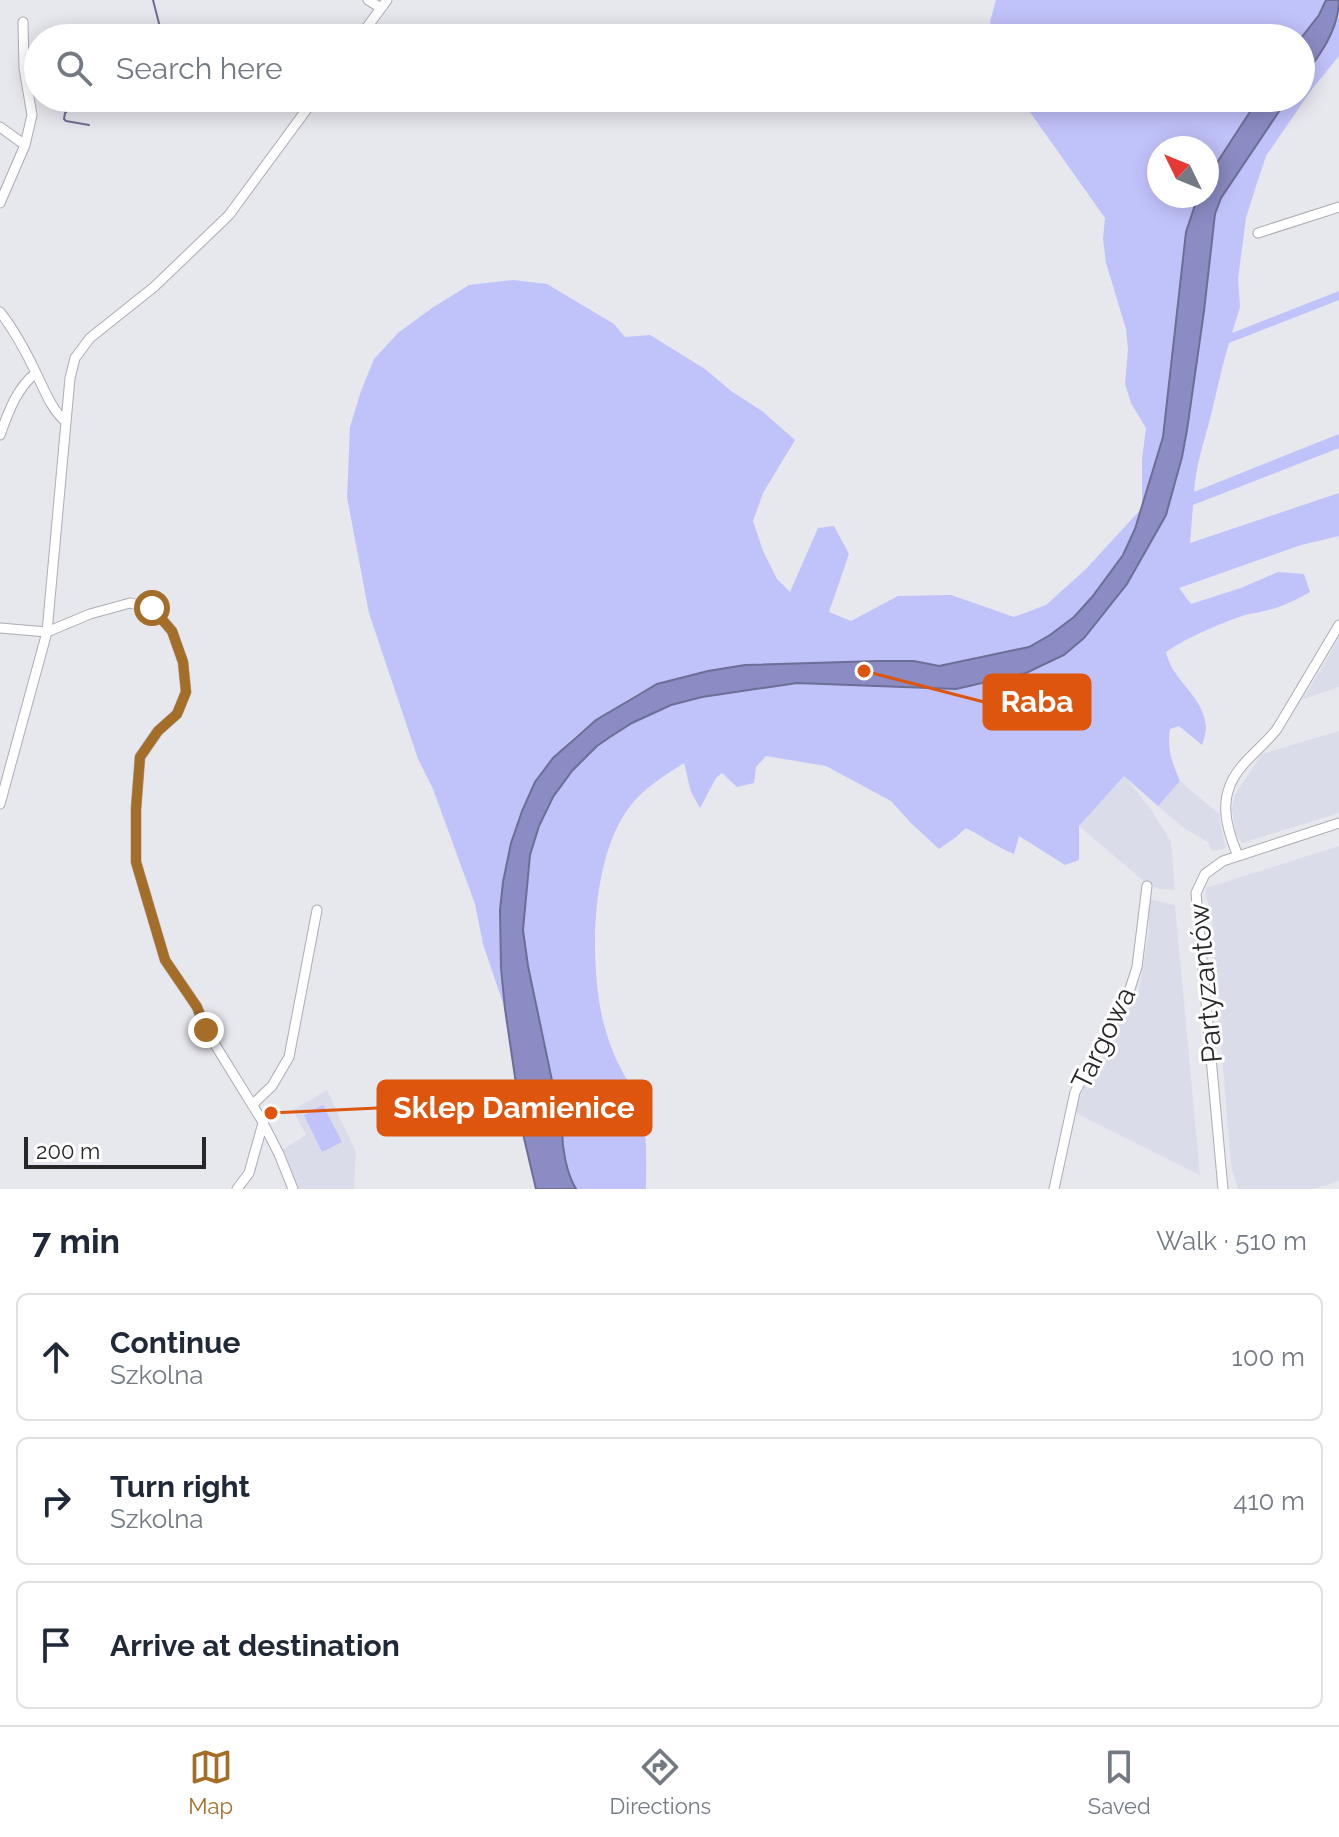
<!DOCTYPE html>
<meta charset="utf-8">
<style>
body{margin:0;font-family:Raleway,sans-serif;background:#f2f2f3;color:#1f2937}
.compass{position:absolute;left:1147px;top:136px;width:72px;height:72px;border-radius:50%;background:#fff;box-shadow:0 4px 20px #0003;rotate:313deg}
.scale{position:absolute;left:24px;bottom:20px;width:182px;box-sizing:border-box;padding-left:8px;border:4px solid #272729;border-top:0;font-size:22px;line-height:28px;white-space:nowrap;color:#272729;-webkit-text-stroke:6px #fff;paint-order:stroke}
.stop{position:absolute;width:24px;height:24px;margin:-18px;border:6px solid #a46e28;border-radius:50%;background:#fff}
.stop.end{background:#a46e28;border-color:#fff;box-shadow:0 2px 8px #0008}
.list{margin:0;padding:0;list-style:none}
h2{display:flex;justify-content:space-between;align-items:center;height:104px;margin:0;padding:0 32px;font-size:34px}
h2 small{font-size:26px;font-weight:400;color:#747a83}
.list li{display:grid;grid-template-columns:52px 1fr auto;gap:24px;align-items:center;box-sizing:border-box;height:128px;margin:0 16px 16px;padding:0 16px;border:2px solid #e0e1e3;border-radius:12px}
.list b{display:block;font-size:30px;white-space:nowrap}
.list p{margin:0;font-size:26px;white-space:nowrap;color:#747a83}
.list em{font-size:26px;font-style:normal;color:#747a83}
.icon{flex:none;width:44px;height:44px;fill:none;stroke:currentColor;stroke-width:2;stroke-linecap:round;stroke-linejoin:round}
.map{position:relative;flex:none;width:1339px;height:1189px;overflow:hidden}
.search{position:absolute;background:#fff;box-shadow:0 4px 20px #0003;left:24px;right:24px;top:24px;height:88px;display:flex;align-items:center;gap:20px;box-sizing:border-box;padding:0 28px;border-radius:44px;color:#747a83;font-size:30px}
.sheet{height:536px;background:#fff}
nav{display:flex;justify-content:space-around;align-items:center;box-sizing:border-box;height:112px;border-top:2px solid #e0e1e3;background:#fff;font-size:22px;color:#747a83}
nav a{display:grid;justify-items:center;gap:4px}
nav .on{color:#a46e28}
.map>svg:first-child{display:block}
.built{fill:#dbdcea}
.green{fill:#c0c2fa}
.water{fill:#8b8cc3;stroke:#6d6e95;stroke-width:2}
.lines{fill:none;stroke-linecap:round;stroke-linejoin:round}
.stream{stroke:#6d6e95;stroke-width:2}
.minor-casing{stroke:#acacb3;stroke-width:11}
.minor{stroke:#fff;stroke-width:9}
.route{stroke:#a46e28;stroke-width:10}
.labels{text-anchor:middle;stroke-width:6;stroke-linejoin:round;paint-order:stroke}
.street-label{font-size:28px;fill:#272729;stroke:#fff}
.leader{fill:none;stroke:#de560d;stroke-width:3}
.callout-dot{fill:#de560d;stroke:#fff;stroke-width:3}
.callout{fill:#de560d;stroke:#de560d;stroke-width:3}
.callout-label{font-size:30px;text-anchor:middle;font-weight:bold;fill:#fff}
</style>
<div class="map">
<svg width="1339" height="1189" viewBox="0 0 1339 1189">
<rect width="100%" height="100%" fill="#e7e7ee"/>
<path class="built" d="M 1339,638 L 1339,687 L 1301,700 L 1311,686 Z
M 1339,731 L 1339,813 L 1242,843 L 1236,834 L 1232,809 L 1234,796 L 1262,754 Z
M 1124,775 L 1152,811 L 1171,842 L 1175,890 L 1159,889 L 1147,884 L 1079,826 Z
M 1180,781 L 1220,815 L 1219,818 L 1226,848 L 1212,851 L 1208,842 L 1185,829 L 1158,806 Z
M 1339,846 L 1339,1181 L 1313,1189 L 1238,1189 L 1231,1165 L 1216,983 L 1212,916 L 1205,893 L 1206,888 Z
M 1149,899 L 1175,905 L 1200,1175 L 1074,1112 L 1081,1092 L 1121,1019 L 1138,996 L 1149,931 Z
M 327,1090 L 356,1152 L 354,1189 L 295,1189 L 282,1150 L 306,1135 L 293,1110 Z"/>
<path class="green" d="M 996,0 L 1326,0 L 1319,15 L 1301,38 L 997,38 L 990,22 Z
M 1339,17 L 1339,56 L 1312,89 L 1266,156 L 1255,189 L 1246,218 L 1238,279 L 1240,307 L 1232,333 L 1339,291 L 1339,300 L 1229,343 C 1221,369 1216,396 1209,423 C 1202,448 1196,466 1194,492 L 1339,434 L 1339,448 L 1193,505 L 1190,543 L 1339,493 L 1339,536 L 1301,545 L 1179,588 L 1191,604 L 1241,588 L 1278,572 L 1304,574 L 1310,592 C 1296,600 1280,608 1264,611 C 1258,613 1252,613 1245,615 C 1219,624 1189,636 1166,652 C 1172,681 1203,695 1206,726 C 1206,732 1204,740 1202,745 L 1179,726 L 1170,729 C 1167,749 1172,763 1180,781 L 1158,806 L 1124,776 L 1079,826 L 1079,860 L 1065,865 L 1019,836 L 1014,854 C 996,847 983,836 966,828 L 956,837 L 939,849 L 911,823 L 891,801 L 826,766 L 766,756 L 756,767 L 754,783 L 737,787 L 722,773 L 716,778 L 700,808 L 691,792 L 684,763 C 664,776 642,789 628,809 C 591,860 589,961 603,1021 C 607,1036 613,1054 620,1067 C 625,1078 633,1087 638,1099 C 648,1128 646,1158 646,1189 L 576,1189 C 566,1172 562,1148 562,1128 L 528,966 L 523,930 L 530,855 L 539,826 L 553,797 L 572,771 L 597,746 L 610,737 L 632,723 L 671,705 L 702,697 L 797,683 L 983,683 L 1026,673 L 1064,655 L 1084,638 L 1127,584 L 1166,515 L 1182,457 L 1215,213 L 1221,198 L 1288,98 L 1301,98 L 1301,80 L 1321,53 Z
M 1020,98 L 1259,98 L 1207,178 L 1207,148 L 1159,148 L 1159,196 L 1198,196 L 1186,232 L 1163,436 L 1135,529 L 1122,555 L 1092,597 L 1074,617 L 1050,635 L 1029,647 L 939,666 L 914,661 C 855,667 797,672 739,677 C 713,679 685,679 660,684 C 647,686 620,705 607,713 C 497,781 494,893 505,1009 L 483,944 L 475,904 L 433,789 L 418,759 L 369,613 L 347,497 L 350,427 L 361,391 L 374,359 L 398,333 L 432,308 L 469,285 L 513,280 L 547,284 L 614,324 L 625,337 L 650,335 L 705,369 L 731,391 L 762,411 L 795,440 L 763,493 L 753,521 L 763,551 L 777,579 L 790,592 L 818,528 L 834,526 L 849,554 L 829,612 L 851,621 L 898,596 L 951,595 L 1014,617 L 1046,605 L 1086,569 L 1142,508 L 1142,459 L 1146,428 L 1131,403 L 1125,384 L 1128,349 L 1126,329 L 1106,263 L 1103,239 L 1105,218 Z
M 323,1105 L 342,1142 L 322,1152 L 304,1115 Z"/>
<path class="water" d="M 1326,0 L 1339,0 C 1339,30 1319,56 1301,80 L 1301,38 L 1319,15 Z
M 1259,98 L 1288,98 L 1221,198 L 1215,214 L 1204,311 L 1187,430 L 1182,457 L 1166,515 L 1127,584 L 1084,638 L 1064,655 L 1026,673 L 956,689 L 797,683 L 702,697 L 671,705 L 632,723 L 610,737 L 597,746 L 572,771 L 553,797 L 539,826 L 530,855 L 523,930 L 528,966 L 562,1128 C 562,1148 566,1172 576,1189 L 536,1189 L 524,1138 L 505,1009 L 501,968 L 500,910 L 503,882 L 511,843 L 522,811 L 535,782 L 553,758 L 596,720 L 657,684 L 708,671 L 745,665 L 878,661 L 914,661 L 939,666 L 1029,647 L 1050,635 L 1074,617 L 1092,597 L 1123,555 L 1135,529 L 1163,437 L 1186,232 L 1198,196 L 1207,196 L 1207,178 Z"/>
<g class="lines">
<path class="stream" d="M 153,0 L 162,35 L 159,38
M 84,98 L 65,113 L 64,119 L 66,121 L 89,125"/>
<g class="minor-casing">
<path id="minor" d="M 368,0 L 381,8
M 359,38 L 387,0
M 0,127 L 25,145
M 0,203 L 25,145 L 32,115 L 24,68 L 23,22
M 1258,233 L 1339,207
M 0,312 C 15,331 26,352 36,373 C 45,391 51,409 66,422
M 0,435 C 8,413 17,387 36,373
M 0,628 L 47,632 L 90,614 L 130,603 L 152,608 L 172,631 L 183,662 L 186,692 L 177,714 L 158,731 L 140,757 L 136,809 L 136,862 L 165,960 L 197,1007 L 206,1030 L 261,1119 L 279,1154 L 293,1189
M 0,804 L 47,632 L 70,378 L 75,358 L 90,338 L 154,287 L 229,215 L 315,98
M 1238,856 C 1225,825 1217,795 1242,766 C 1253,753 1266,743 1277,729 L 1339,625
M 252,1105 L 272,1086 L 289,1057 L 317,910
M 237,1189 L 249,1173 L 263,1123
M 1054,1189 L 1075,1092 L 1129,992 L 1137,967 L 1147,886
M 1223,1189 L 1196,893 L 1205,874 L 1223,861 L 1339,823"/>
</g>
<use href="#minor" class="minor"/>
</g>
<g class="lines">
<path class="route" d="M 152,608 L 172,631 L 183,662 L 186,692 L 177,714 L 158,731 L 140,757 L 136,809 L 136,862 L 165,960 L 197,1007 L 206,1030"/>
</g>
<g class="labels">
<g class="street-label">
<text transform="translate(1205 983) rotate(-95)" y="10">Partyzantów</text>
<text transform="translate(1103 1038) rotate(-64)" y="10">Targowa</text>
</g>
</g>
<path class="leader" d="M864 671L984 702M271 1113L378 1108"/>
<g class="callout-dot">
<circle cx="864" cy="671" r="8"/>
<circle cx="271" cy="1113" r="8"/>
</g>
<g class="callout">
<rect x="984" y="675" width="106" height="54" rx="8"/>
<rect x="378" y="1081" width="273" height="54" rx="8"/>
</g>
<g class="callout-label">
<text x="1037" y="712">Raba</text>
<text x="514" y="1118">Sklep Damienice</text>
</g>
</svg>
<svg class="compass" viewBox="-18 -18 36 36"><path d="M0-13l5 13h-10z" fill="#e53935"/><path d="M0 13l5-13h-10z" fill="#747a83"/></svg>
<div class="scale">200 m</div>
<div class="stop" style="left:152px;top:608px"></div>
<div class="stop end" style="left:206px;top:1030px"></div>
<div class="search"><svg class="icon" aria-label="search" viewBox="0 0 24 24"><circle cx="10" cy="10" r="6"/><path d="M15 15l6 6"/></svg>Search here</div>
</div>
<section class="sheet">
<h2>7 min<small>Walk · 510 m</small></h2>
<ul class="list">
<li><svg class="icon" aria-label="ahead" viewBox="0 0 24 24"><path d="M12 20V5M6 11l6-6 6 6"/></svg><div><b>Continue</b><p>Szkolna</p></div><em>100 m</em></li>
<li><svg class="icon" aria-label="right" viewBox="0 0 24 24"><path d="M7 20v-9h11M14 6l5 5-5 5"/></svg><div><b>Turn right</b><p>Szkolna</p></div><em>410 m</em></li>
<li><svg class="icon" aria-label="arrive" viewBox="0 0 24 24"><path d="M6 21V4h12l-3 4 3 4H6"/></svg><div><b>Arrive at destination</b></div></li>
</ul>
</section>
<nav>
<a class="on"><svg class="icon" aria-label="map" viewBox="0 0 24 24"><path d="M3 6l6-2 6 2 6-2v14l-6 2-6-2-6 2zM9 4v14M15 6v14"/></svg>Map</a>
<a><svg class="icon" aria-label="directions" viewBox="0 0 24 24"><path d="M12 3l9 9-9 9-9-9zM9 14v-3h6M13 9l2 2-2 2"/></svg>Directions</a>
<a><svg class="icon" aria-label="saved" viewBox="0 0 24 24"><path d="M7 4h10v16l-5-4-5 4z"/></svg>Saved</a>
</nav>
